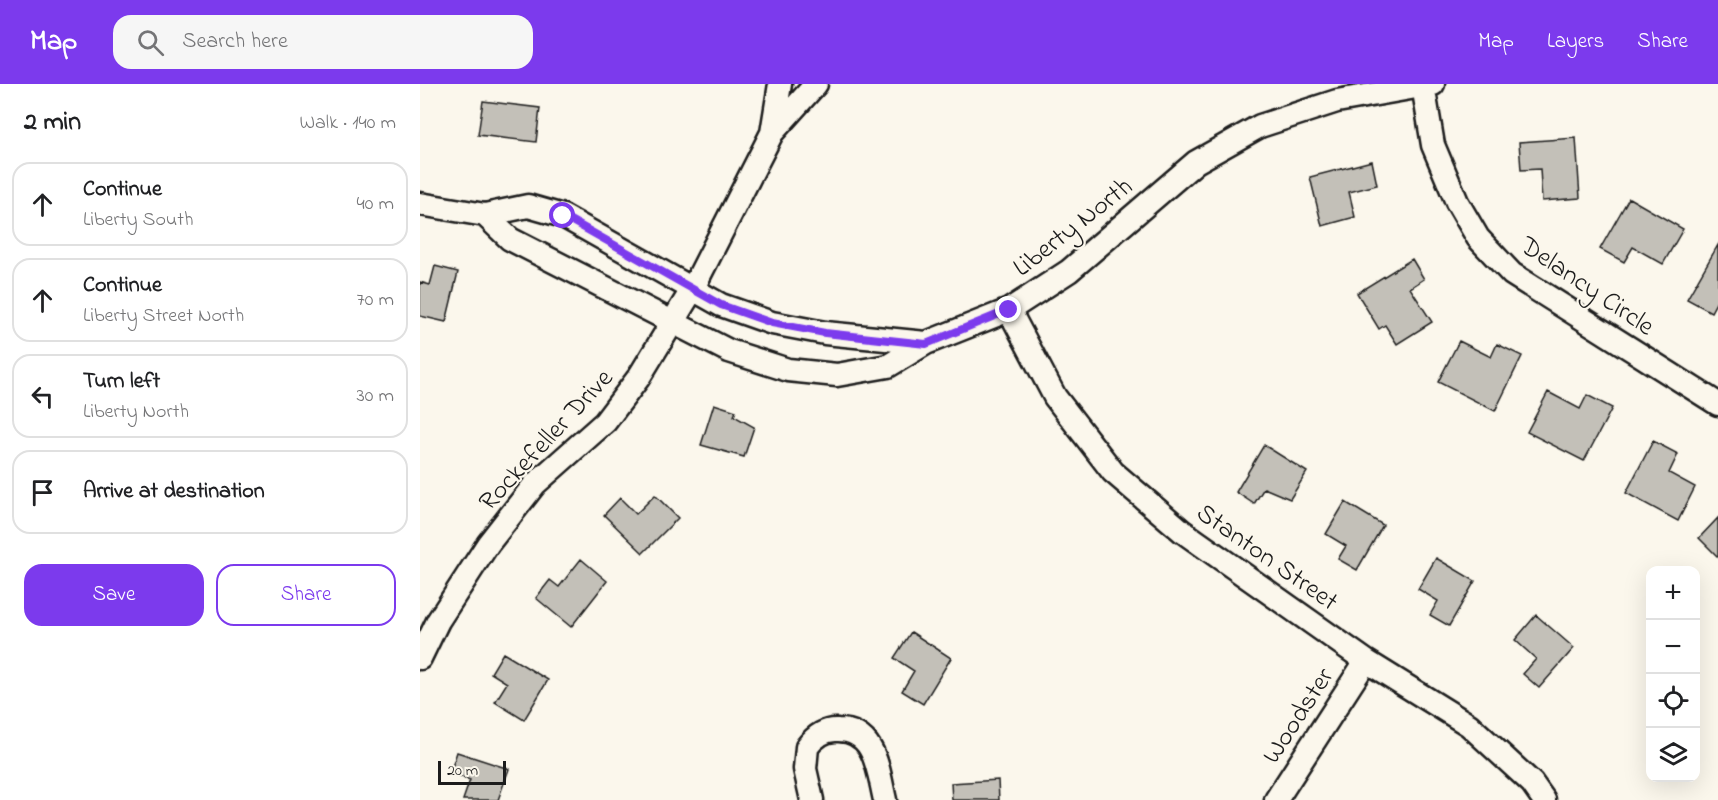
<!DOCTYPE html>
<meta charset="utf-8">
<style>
body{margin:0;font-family:"Indie Flower",sans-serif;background:#f6f6f6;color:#202124}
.controls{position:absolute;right:18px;bottom:18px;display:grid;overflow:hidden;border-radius:12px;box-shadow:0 6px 24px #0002}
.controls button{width:54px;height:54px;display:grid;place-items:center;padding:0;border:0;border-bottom:2px solid #e0e0e0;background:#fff;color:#202124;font:30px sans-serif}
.scale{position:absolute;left:18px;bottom:15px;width:68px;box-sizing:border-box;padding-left:6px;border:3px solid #1c1c1c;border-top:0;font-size:16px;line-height:21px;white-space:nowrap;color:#1c1c1c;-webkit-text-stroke:4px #fbf7ec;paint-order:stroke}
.stop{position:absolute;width:18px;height:18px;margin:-14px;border:4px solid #7c3aed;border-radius:50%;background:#fff}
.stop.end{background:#7c3aed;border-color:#fff;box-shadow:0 2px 6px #0008}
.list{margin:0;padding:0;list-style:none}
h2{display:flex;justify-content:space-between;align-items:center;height:78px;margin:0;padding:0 24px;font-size:26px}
h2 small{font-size:20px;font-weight:400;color:#757577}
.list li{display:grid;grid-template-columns:39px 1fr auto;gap:18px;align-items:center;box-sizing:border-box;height:84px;margin:0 12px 12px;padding:0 12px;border:2px solid #e0e0e0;border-radius:18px}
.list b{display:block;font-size:22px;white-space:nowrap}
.list p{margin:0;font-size:20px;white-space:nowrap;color:#757577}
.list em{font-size:20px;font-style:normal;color:#757577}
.actions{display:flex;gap:12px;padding:18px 24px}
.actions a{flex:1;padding:14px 0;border:2px solid #7c3aed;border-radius:18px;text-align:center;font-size:21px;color:#7c3aed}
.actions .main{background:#7c3aed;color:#fff}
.icon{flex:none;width:33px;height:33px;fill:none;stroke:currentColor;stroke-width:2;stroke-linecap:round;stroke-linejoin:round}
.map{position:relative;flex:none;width:1298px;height:716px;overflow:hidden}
header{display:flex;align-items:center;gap:36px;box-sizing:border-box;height:84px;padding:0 30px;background:#7c3aed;color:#fff}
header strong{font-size:28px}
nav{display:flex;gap:33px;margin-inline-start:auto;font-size:21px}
.search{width:420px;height:54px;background:#f6f6f6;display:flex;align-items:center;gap:15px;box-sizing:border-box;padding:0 21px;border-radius:18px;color:#757577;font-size:22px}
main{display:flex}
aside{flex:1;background:#fff}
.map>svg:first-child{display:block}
.building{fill:#c3c0b8;stroke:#1c1c1c;stroke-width:1.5}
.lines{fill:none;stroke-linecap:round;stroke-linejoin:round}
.minor-casing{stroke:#1c1c1c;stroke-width:27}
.minor{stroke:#fbf7ec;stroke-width:22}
.route{stroke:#7c3aed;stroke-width:8}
.labels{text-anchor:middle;stroke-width:4.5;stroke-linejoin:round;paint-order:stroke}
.street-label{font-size:27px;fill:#1c1c1c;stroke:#fbf7ec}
</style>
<header>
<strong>Map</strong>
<div class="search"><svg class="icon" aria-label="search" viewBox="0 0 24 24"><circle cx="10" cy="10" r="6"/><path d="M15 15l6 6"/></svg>Search here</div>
<nav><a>Map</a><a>Layers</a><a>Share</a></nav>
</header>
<main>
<aside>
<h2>2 min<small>Walk · 140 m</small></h2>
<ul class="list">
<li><svg class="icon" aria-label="ahead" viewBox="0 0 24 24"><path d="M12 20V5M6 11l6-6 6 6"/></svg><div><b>Continue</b><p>Liberty South</p></div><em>40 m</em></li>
<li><svg class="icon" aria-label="ahead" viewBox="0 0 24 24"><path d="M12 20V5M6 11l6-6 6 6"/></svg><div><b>Continue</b><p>Liberty Street North</p></div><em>70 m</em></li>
<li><svg class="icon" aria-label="left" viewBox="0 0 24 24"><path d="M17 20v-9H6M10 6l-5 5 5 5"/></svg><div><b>Turn left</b><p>Liberty North</p></div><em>30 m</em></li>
<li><svg class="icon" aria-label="arrive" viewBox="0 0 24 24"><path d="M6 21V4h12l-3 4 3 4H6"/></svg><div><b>Arrive at destination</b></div></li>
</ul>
<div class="actions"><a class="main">Save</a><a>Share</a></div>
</aside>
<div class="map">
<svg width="1298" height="716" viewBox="0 0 1298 716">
<rect width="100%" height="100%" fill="#fbf7ec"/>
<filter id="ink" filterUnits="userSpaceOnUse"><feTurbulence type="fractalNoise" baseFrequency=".0167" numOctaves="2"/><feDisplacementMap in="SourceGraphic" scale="12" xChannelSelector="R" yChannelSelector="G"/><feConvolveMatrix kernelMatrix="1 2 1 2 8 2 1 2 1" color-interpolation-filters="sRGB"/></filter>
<g filter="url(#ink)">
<path class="building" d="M 63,17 L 120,24 L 116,58 L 58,51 Z
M 1156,54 L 1160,114 L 1122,117 L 1120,85 L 1101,86 L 1099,58 Z
M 952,77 L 957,101 L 929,108 L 935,133 L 902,142 L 890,93 Z
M 1209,114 L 1263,145 L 1243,180 L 1213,163 L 1204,178 L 1180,165 Z
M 1298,161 L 1298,215 L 1291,228 L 1267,215 Z
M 992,175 L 1004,195 L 990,204 L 1012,238 L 977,260 L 965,241 L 959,245 L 937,209 Z
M 15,182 L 38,188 L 26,238 L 0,232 L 0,198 L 10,201 Z
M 1039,257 L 1071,273 L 1077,260 L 1102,272 L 1075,327 L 1018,298 Z
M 1128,308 L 1160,325 L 1167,311 L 1192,324 L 1164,377 L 1107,348 Z
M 294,320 L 316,327 L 314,332 L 334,343 L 324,373 L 281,361 Z
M 1233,357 L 1258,370 L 1249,389 L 1275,403 L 1258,437 L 1206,409 Z
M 844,361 L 887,388 L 870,415 L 844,404 L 834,420 L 816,408 Z
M 235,411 L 258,434 L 223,469 L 184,431 L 200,414 L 216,430 Z
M 925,418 L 963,441 L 937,486 L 918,475 L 926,462 L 906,450 Z
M 1298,434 L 1298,473 L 1279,454 Z
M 1016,474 L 1055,497 L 1029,542 L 1010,531 L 1018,517 L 998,505 Z
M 161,475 L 187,497 L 151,543 L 116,514 L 130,496 L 139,503 Z
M 1116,531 L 1154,564 L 1119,604 L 1103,590 L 1116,575 L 1095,556 Z
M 491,548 L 531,574 L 503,620 L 482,607 L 494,587 L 474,574 Z
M 83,569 L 128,596 L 104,636 L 75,618 L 87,599 L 71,589 Z
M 37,668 L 89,685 L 78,716 L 43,716 L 50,696 L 30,689 Z
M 578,696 L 579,716 L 532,716 L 531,699 Z"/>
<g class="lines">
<g class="minor-casing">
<path id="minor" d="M 1003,1 L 1013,61 L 1037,118 L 1058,154 L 1092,190 L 1298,320
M 352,49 L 360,0
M 0,120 L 65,131 L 108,122 L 143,132 L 301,221 L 352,239 L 405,249 L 506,259
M 65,131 L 90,155 L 309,267 L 368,286 L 417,291 L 468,282 L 506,259 L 589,226 L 649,187 L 776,78 L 840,42 L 917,17 L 1013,0
M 589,226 L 635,313 L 693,388 L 762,447 L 946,577 L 1049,641 L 1112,699 L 1124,716
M 0,574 L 18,537 L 68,460 L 115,400 L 185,338 L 219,293 L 272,206 L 352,49 L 396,0
M 392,716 L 385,685 L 387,663 C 395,652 405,645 418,646 C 456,646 458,687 465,716
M 856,716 L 946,577"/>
</g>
<use href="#minor" class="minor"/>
</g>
</g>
<g class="lines" filter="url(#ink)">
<path class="route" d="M 143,132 L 301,221 L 352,239 L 405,249 L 506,260 L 589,226"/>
</g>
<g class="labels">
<g class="street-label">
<text transform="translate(652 142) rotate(-38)" y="9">Liberty North</text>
<text transform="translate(1168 201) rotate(34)" y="9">Delancy Circle</text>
<text transform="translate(125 355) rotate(-47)" y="9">Rockefeller Drive</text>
<text transform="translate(848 472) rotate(35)" y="9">Stanton Street</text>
<text transform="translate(877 631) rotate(-57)" y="9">Woodster</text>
</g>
</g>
</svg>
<div class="controls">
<button>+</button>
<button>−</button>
<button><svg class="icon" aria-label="locate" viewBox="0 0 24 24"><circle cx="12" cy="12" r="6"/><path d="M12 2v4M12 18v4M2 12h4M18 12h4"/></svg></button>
<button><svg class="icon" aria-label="layers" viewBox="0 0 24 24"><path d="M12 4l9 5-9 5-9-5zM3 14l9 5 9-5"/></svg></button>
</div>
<div class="scale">20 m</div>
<div class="stop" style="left:143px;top:132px"></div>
<div class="stop end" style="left:589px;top:226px"></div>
</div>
</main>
